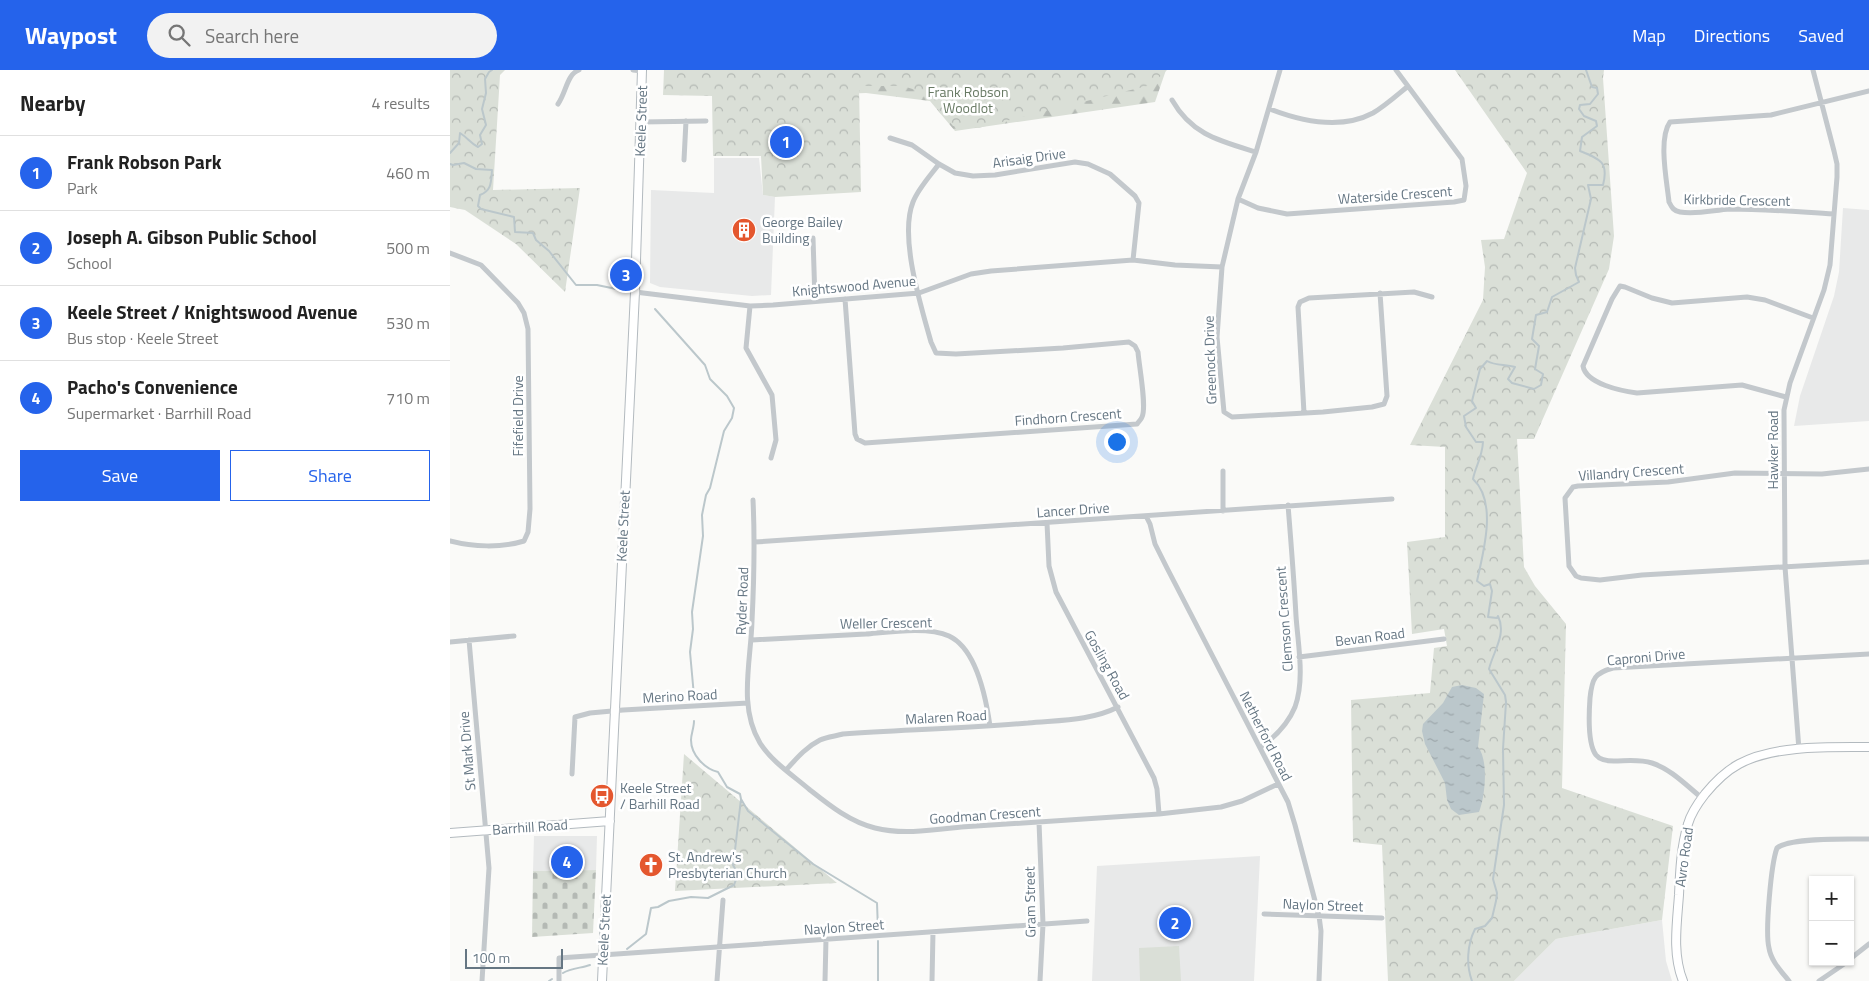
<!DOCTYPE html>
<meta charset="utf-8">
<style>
body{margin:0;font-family:"Titillium Web",sans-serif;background:#f2f2f2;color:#222}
.controls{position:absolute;right:15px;bottom:15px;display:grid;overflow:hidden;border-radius:0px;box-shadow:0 1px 4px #0004}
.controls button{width:45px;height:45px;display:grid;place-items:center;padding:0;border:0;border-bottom:1px solid #e0e0e0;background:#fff;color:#222;font:25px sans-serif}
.scale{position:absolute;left:15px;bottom:12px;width:98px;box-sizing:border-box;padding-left:5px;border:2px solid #657683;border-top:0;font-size:14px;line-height:18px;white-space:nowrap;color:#657683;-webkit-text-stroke:4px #fff;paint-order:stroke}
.you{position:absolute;left:666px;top:371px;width:18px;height:18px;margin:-12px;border:4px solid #fff;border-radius:50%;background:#1a73e8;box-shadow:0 0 0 8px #1a73e833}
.badge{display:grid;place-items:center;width:32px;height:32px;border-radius:50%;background:#2563eb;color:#fff;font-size:16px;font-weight:700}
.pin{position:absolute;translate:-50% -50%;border:2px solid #fff;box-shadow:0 1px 5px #0006}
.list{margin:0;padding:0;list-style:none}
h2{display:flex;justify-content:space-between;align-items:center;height:65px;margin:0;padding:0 20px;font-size:21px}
h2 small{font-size:16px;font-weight:400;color:#767676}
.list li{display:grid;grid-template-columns:32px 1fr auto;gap:15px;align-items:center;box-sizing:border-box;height:75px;padding:0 20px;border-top:1px solid #e0e0e0}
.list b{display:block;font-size:19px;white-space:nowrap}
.list p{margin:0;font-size:16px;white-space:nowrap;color:#767676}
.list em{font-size:16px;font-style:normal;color:#767676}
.actions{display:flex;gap:10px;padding:15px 20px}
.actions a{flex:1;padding:11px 0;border:1px solid #2563eb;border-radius:0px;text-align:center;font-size:18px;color:#2563eb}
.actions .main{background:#2563eb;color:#fff}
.icon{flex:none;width:28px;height:28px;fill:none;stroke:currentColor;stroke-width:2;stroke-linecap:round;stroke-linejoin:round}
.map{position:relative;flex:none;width:1419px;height:911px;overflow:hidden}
header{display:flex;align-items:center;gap:30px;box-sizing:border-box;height:70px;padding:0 25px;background:#2563eb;color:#fff}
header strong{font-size:24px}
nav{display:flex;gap:28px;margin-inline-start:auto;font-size:18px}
.search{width:350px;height:45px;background:#f2f2f2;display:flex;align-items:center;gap:12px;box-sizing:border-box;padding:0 18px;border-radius:28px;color:#767676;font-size:19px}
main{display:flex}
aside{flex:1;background:#fff}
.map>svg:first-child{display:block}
.built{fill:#e8e9e9}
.grass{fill:#dadfd7}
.forest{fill:url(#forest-firs)}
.cemetery{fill:url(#cemetery-stones)}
.park{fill:url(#park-crowns)}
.water{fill:url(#water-ripples)}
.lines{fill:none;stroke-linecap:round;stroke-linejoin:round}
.stream{stroke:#bbc7cb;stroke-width:2}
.secondary-casing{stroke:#b3babf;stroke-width:10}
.street{stroke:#c3c8cc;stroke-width:5}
.secondary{stroke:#fff;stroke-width:8}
.labels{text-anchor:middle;stroke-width:5;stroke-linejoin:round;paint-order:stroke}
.park-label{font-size:14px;fill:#687a64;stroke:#fff}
.street-label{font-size:14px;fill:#657683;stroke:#fff}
.poi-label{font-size:14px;fill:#657683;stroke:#fff;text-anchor:start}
</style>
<header>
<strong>Waypost</strong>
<div class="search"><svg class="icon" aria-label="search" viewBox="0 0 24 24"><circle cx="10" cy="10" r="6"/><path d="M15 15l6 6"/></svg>Search here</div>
<nav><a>Map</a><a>Directions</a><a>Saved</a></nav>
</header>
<main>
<aside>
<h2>Nearby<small>4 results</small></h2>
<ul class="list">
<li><span class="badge">1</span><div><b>Frank Robson Park</b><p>Park</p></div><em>460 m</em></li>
<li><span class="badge">2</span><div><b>Joseph A. Gibson Public School</b><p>School</p></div><em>500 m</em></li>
<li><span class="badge">3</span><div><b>Keele Street / Knightswood Avenue</b><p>Bus stop · Keele Street</p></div><em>530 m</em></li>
<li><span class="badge">4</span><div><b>Pacho's Convenience</b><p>Supermarket · Barrhill Road</p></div><em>710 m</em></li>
</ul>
<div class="actions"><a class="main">Save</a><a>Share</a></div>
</aside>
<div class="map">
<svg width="1419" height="911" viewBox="0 0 1419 911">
<defs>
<pattern id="forest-firs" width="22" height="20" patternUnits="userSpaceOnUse" patternTransform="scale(1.25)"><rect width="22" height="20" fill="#dadfd7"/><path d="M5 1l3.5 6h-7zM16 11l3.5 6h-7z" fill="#b4b9b4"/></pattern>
<pattern id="cemetery-stones" width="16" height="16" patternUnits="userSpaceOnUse" patternTransform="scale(1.25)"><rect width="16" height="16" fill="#dadfd7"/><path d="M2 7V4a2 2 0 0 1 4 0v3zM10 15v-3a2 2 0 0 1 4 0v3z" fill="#b4b9b4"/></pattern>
<pattern id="park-crowns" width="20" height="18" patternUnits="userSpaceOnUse" patternTransform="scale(1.25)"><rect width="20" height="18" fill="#dadfd7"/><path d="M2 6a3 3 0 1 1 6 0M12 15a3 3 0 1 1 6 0" fill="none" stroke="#b4b9b4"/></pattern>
<pattern id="water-ripples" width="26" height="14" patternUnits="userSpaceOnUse" patternTransform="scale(1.25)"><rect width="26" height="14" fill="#bbc7cb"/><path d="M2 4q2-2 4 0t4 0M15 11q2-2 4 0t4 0" fill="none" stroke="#9ca6aa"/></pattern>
</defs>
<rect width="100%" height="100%" fill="#fafaf8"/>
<path class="built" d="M 264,88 L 309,88 L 313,125 L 325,127 L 321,225 L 302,226 L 210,217 L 200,213 L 201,120 L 264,123 Z
M 1393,138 L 1419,140 L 1419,351 L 1344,356 L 1350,326 L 1384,226 L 1389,202 Z
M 84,766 L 147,766 L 146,800 L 83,801 Z
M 810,786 L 804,911 L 642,911 L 647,796 Z
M 1212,850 L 1216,891 L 1222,911 L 1064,911 L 1106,869 Z"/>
<path class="grass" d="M 729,876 L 731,911 L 690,911 L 689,878 Z"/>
<path class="forest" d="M 336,0 L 716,0 L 705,32 L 505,61 L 480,31 L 416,23 L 365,25 Z"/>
<path class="cemetery" d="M 146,800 L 143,863 L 82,867 L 83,801 Z"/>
<path class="park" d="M 0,0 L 55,0 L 50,5 L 43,120 L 130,118 L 115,222 L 66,174 L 15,140 L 0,137 Z
M 214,0 L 717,0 L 701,15 L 528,58 L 503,56 L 475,23 L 453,16 L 409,16 L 411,122 L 325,127 L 313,125 L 311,86 L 263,86 L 262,26 L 213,25 Z
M 1005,0 L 1154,0 L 1153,8 L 1164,166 L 1159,199 L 1084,369 L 1067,369 L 1074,497 L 1085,516 L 1116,554 L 1112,718 L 1223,756 L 1212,850 L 1106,869 L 1064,911 L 938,911 L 932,775 L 903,772 L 901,630 L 980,623 L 984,578 L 997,576 L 994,559 L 962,564 L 957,472 L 995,467 L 995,377 L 960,375 L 1033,230 L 1035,197 L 1031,170 L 1054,169 L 1077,103 Z
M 234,684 L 387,813 L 225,821 Z"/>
<path class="water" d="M 1012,615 L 1026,618 L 1034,624 L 1028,677 C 1039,690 1035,728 1029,742 L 1009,745 L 1001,739 L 997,730 L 995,713 L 975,674 L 972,661 L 973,654 L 993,633 L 1002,617 Z"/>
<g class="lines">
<path class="stream" d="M 0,83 L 9,73 L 10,63 C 18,68 20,73 28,77 L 32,74 L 30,65 L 36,55 L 32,39 L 36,23 L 35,9 L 39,2 L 42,0
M 0,94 L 3,95 L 14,93 L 26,99 L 42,100 C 41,112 42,120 30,125 L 28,136 L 31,139 L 64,147 L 65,162 L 83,163 L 86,170 L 99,181 L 126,215 L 147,215 L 171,220
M 205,239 L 255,295 L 260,309 L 277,326 L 284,338 L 282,348 L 274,361 L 260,418 L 256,425 L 252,445 L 253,466 L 242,542 L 243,559 L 240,582 L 244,626
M 244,651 C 244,658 241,664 241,670 C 241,685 255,699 268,702 L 277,717 L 290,724 L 291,729 L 298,741 L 363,794 L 427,833 L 428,860
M 285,780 L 291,729
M 428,871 L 428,911
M 177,879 L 196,864 L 201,838 L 208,837 L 219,831 L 241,827 L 258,828 L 284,815 L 288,804 L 283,795 L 284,787
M 113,903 C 121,898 132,898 140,895
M 99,911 L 102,909
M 1022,911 C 1016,895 1017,875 1025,859 L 1035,856 L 1042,848 L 1046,831 L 1047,823 L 1043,809 L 1054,735 L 1053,679 L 1056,632 L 1055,625 L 1039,599 C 1043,582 1057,564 1048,546 L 1047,548 L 1038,547 L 1042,521 L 1040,514 L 1034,516 L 1027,511 C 1033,483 1048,432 1023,409 C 1026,395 1032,388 1033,372 L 1026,372 L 1016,357 L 1014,346 L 1026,338 L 1022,331 L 1030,299 L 1037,291 C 1046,296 1055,294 1065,297 L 1058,309 L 1062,313 L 1084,319 L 1091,315 L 1093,304 L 1085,299 L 1089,276 L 1082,269 L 1086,245 L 1097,242 L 1102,227 L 1129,212 L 1126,205 L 1125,198 L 1141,129 L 1138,115 L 1153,115 C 1159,92 1150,89 1130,81 L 1132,67 L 1147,56 L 1146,51 L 1134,46 L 1129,39 L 1130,35 L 1140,34 L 1148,24 L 1147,18 L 1142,17 L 1136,0"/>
<g class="secondary-casing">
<path id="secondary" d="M 0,763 L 160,751
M 152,911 L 185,222 L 192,0
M 1233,911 C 1222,884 1227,853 1229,825 C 1230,801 1231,777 1238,754 C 1241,743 1248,733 1255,724 C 1264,713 1276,701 1289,694 C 1324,675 1379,677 1419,677"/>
</g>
<path class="street" d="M 183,0 L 192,1
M 830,0 L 806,82 L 788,129 L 772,197 L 767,267 L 774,342 L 782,347 L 873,342 L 922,337 L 934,334 L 937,326 L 930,223
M 722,30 C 742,65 770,71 806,82
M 108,34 C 116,23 117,4 129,0
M 820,39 C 851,51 891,60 923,43 C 935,36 946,26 957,17
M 191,52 L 256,51
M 440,68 L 462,75 L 489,94 L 505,103 L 523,106 L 545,105 L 625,92 L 638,94 L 660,104 L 685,126 L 689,133 L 683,190
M 234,90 L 236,51
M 788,129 L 808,138 L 837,144 L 1004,132 L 1014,130 L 1016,116 L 1012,89 L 946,0
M 1384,144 C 1349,142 1315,139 1280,139 C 1264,140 1246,145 1230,142 C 1224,141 1222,138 1219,132 C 1217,112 1208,69 1220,52 L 1321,45 L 1419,21
M 363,168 L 365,230
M 0,183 L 31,195 L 68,233 L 74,243 L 78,259 L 80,439 L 78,462 L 74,471 C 51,478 23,477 0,471
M 185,222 L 300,236 L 323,235 L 469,223 L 521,204 L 541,201 L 683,190 L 725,195 L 772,197
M 395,229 L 405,364 L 407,369 L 415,373 L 687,354 C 689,351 691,350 692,347 C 697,337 689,296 688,282 L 685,276 L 679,272 L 613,278 L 506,284 L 486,283 L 481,272 C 471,236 449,167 463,132 C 468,119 480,106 489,94
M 300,236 L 296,278 L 322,325 L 326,370 L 321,388
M 1336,327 L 1292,315 L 1187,323 C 1172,321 1136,314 1133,296 L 1162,229 L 1170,216 L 1175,217 L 1202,228 L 1222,233 L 1297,227 L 1315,230 L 1363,248
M 854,343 L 848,237 L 850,232 L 859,228 L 964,222 L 982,227
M 1419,399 L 1372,404 L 1285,403 L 1218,412 L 1128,416 L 1123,417 L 1115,428 L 1119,496 L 1126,506 L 1131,508 L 1150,510 L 1192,505 L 1419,492
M 303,430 C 305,471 304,511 302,551 C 301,591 288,637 310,673 C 322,692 344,706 360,720 C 379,735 400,752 425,758 C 452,765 484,760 511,757 L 709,744 L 771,737 L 792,731 L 828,714
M 773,441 L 773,401
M 696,446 L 700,454 L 705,474 L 717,498 L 838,732 L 845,755 L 869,846 L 871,861 L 869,911
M 597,453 L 599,496 L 606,522 L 704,708 L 707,719 L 709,744
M 305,472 L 942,429
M 19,570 L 39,798 L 32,911
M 302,570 C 340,568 378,566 416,564 C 439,562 478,556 499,566 C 527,579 536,628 540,656
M 0,572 L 64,566
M 849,587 L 994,569
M 811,677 C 825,667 838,654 845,637 C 855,609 848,575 846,546 C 844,509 841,472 838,435
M 1349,680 L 1335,497 L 1334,340 L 1340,313 L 1374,220 L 1380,195 L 1387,107 L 1387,94 L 1384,81 L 1363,0
M 336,700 C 346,689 356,677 370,670 C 376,667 386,666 393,664 C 455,660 516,658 578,653 C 607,650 641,651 668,637
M 122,704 L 125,647 L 140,643 L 173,640 L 298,633
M 1252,728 C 1237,716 1221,699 1202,693 C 1189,689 1176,691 1164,691 C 1157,691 1150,690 1146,685 C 1137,673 1139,642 1140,628 C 1142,608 1145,603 1163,598 L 1419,584
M 589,752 L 593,854 L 590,911
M 814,844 L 932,848
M 1400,889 L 1419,874
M 109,911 L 109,888 L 637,851
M 267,911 L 273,830
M 375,911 L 376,869
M 482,911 L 483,862
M 1339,911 C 1331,901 1321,891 1319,878 C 1315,862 1321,794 1327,778 C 1340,767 1400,769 1419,769
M 1369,911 L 1397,892"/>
<use href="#secondary" class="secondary"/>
</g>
<defs>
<g id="building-disc" transform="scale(1.25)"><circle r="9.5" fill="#e4572e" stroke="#fff"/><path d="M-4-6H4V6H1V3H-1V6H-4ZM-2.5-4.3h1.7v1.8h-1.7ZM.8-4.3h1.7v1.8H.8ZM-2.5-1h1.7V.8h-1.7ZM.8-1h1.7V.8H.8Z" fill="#fff"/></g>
<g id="bus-disc" transform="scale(1.25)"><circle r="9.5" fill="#e4572e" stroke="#fff"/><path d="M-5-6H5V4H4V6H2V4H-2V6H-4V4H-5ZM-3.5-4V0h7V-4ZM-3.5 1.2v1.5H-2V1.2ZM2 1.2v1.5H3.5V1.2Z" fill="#fff"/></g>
<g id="church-disc" transform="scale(1.25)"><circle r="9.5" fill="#e4572e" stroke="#fff"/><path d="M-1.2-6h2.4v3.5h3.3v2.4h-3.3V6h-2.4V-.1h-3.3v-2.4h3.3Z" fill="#fff"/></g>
</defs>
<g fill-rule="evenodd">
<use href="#building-disc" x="294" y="160"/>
<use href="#bus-disc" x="152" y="726"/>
<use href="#church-disc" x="201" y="795"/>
</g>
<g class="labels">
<g class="park-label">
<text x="518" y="27">Frank Robson<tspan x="518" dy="16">Woodlot</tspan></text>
</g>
<g class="street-label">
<text transform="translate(191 51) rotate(-88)" y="5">Keele Street</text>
<text transform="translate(579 88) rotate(-8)" y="5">Arisaig Drive</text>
<text transform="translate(945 125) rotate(-4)" y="5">Waterside Crescent</text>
<text transform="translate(1287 130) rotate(1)" y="5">Kirkbride Crescent</text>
<text transform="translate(404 216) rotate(-5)" y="5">Knightswood Avenue</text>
<text transform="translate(760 290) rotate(-92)" y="5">Greenock Drive</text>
<text transform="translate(68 346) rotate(-90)" y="5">Fifefield Drive</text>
<text transform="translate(618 347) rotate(-4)" y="5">Findhorn Crescent</text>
<text transform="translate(1323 380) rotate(-90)" y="5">Hawker Road</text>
<text transform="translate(1181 402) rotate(-4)" y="5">Villandry Crescent</text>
<text transform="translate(623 440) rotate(-4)" y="5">Lancer Drive</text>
<text transform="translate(173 456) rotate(-87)" y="5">Keele Street</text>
<text transform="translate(292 531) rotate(-88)" y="5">Ryder Road</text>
<text transform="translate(834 549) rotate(-94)" y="5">Clemson Crescent</text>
<text transform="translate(436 553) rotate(-1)" y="5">Weller Crescent</text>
<text transform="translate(920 567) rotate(-7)" y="5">Bevan Road</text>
<text transform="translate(1196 587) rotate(-5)" y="5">Caproni Drive</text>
<text transform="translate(657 595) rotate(61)" y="5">Gosling Road</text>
<text transform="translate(230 626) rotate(-3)" y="5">Merino Road</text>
<text transform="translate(496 647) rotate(-3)" y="5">Malaren Road</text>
<text transform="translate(816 666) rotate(63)" y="5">Netherford Road</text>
<text transform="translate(17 681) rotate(-95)" y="5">St Mark Drive</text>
<text transform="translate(535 745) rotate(-4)" y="5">Goodman Crescent</text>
<text transform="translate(80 757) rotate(-4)" y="5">Barrhill Road</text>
<text transform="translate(1234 787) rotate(-82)" y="5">Avro Road</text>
<text transform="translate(580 832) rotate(-91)" y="5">Gram Street</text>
<text transform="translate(873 835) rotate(2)" y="5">Naylon Street</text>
<text transform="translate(394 857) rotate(-4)" y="5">Naylon Street</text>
<text transform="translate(154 860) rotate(-87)" y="5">Keele Street</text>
</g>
<g class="poi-label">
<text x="312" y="157">George Bailey<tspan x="312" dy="16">Building</tspan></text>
<text x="170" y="723">Keele Street<tspan x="170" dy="16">/ Barhill Road</tspan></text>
<text x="218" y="792">St. Andrew's<tspan x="218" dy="16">Presbyterian Church</tspan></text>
</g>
</g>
</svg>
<div class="controls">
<button>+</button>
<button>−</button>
</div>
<div class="scale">100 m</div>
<div class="you"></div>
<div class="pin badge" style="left:336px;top:72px">1</div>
<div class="pin badge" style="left:725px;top:853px">2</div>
<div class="pin badge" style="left:176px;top:205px">3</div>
<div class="pin badge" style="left:117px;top:792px">4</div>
</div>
</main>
